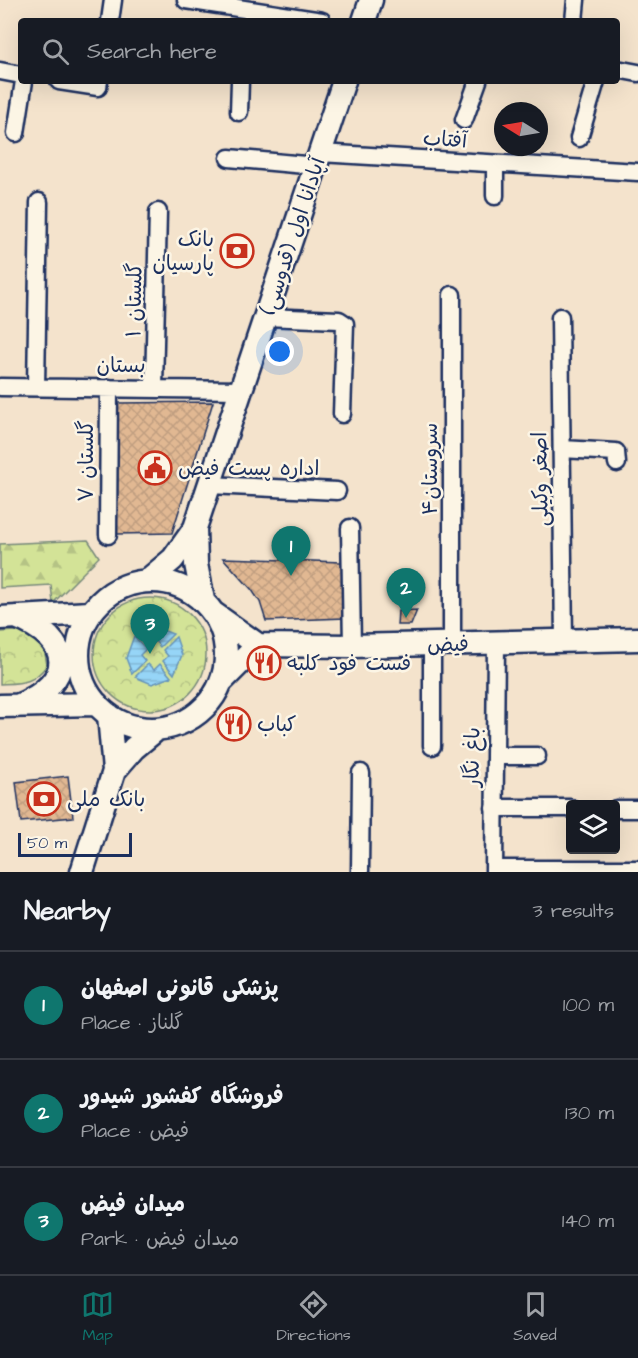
<!DOCTYPE html>
<meta charset="utf-8">
<style>
body{margin:0;font-family:"Architects Daughter","Playpen Sans Arabic",sans-serif;background:#20242c;color:#f1f3f6}
.controls{position:absolute;right:18px;bottom:18px;display:grid;overflow:hidden;border-radius:6px;box-shadow:0 6px 24px #0002}
.controls button{width:54px;height:54px;display:grid;place-items:center;padding:0;border:0;border-bottom:2px solid #363941;background:#171b24;color:#f1f3f6;font:30px sans-serif}
.compass{position:absolute;left:494px;top:102px;width:54px;height:54px;border-radius:50%;background:#171b24;box-shadow:0 6px 24px #0002;rotate:281deg}
.scale{position:absolute;left:18px;bottom:15px;width:114px;box-sizing:border-box;padding-left:6px;border:3px solid #1b2f5e;border-top:0;font-size:16px;line-height:21px;white-space:nowrap;color:#1b2f5e;-webkit-text-stroke:4px #fcf5e5;paint-order:stroke}
.you{position:absolute;left:280px;top:352px;width:21px;height:21px;margin:-15px;border:4px solid #fff;border-radius:50%;background:#1a73e8;box-shadow:0 0 0 9px #1a73e833}
.badge{display:grid;place-items:center;width:39px;height:39px;border-radius:50%;background:#0f766e;color:#fff;font-size:20px;font-weight:700}
.pin{position:absolute;translate:-50% -50px;filter:drop-shadow(0 2px 3px #0008)}
.pin::after{content:'';position:absolute;top:32px;width:21px;height:18px;background:inherit;clip-path:polygon(0 0,100% 0,50% 100%)}
.list{margin:0;padding:0;list-style:none}
h2{display:flex;justify-content:space-between;align-items:center;height:78px;margin:0;padding:0 24px;font-size:26px}
h2 small{font-size:20px;font-weight:400;color:#9ea1a6}
.list li{display:grid;grid-template-columns:39px 1fr auto;gap:18px;align-items:center;box-sizing:border-box;height:108px;padding:0 24px;border-top:2px solid #363941}
.list b{display:block;font-size:22px;white-space:nowrap}
.list p{margin:0;font-size:20px;white-space:nowrap;color:#9ea1a6}
.list em{font-size:20px;font-style:normal;color:#9ea1a6}
.icon{flex:none;width:33px;height:33px;fill:none;stroke:currentColor;stroke-width:2;stroke-linecap:round;stroke-linejoin:round}
.map{position:relative;flex:none;width:638px;height:872px;overflow:hidden}
.search{position:absolute;background:#171b24;box-shadow:0 6px 24px #0002;left:18px;right:18px;top:18px;height:66px;display:flex;align-items:center;gap:15px;box-sizing:border-box;padding:0 21px;border-radius:6px;color:#9ea1a6;font-size:22px}
.sheet{height:402px;background:#171b24}
nav{display:flex;justify-content:space-around;align-items:center;box-sizing:border-box;height:84px;border-top:2px solid #363941;background:#171b24;font-size:16px;color:#9ea1a6}
nav a{display:grid;justify-items:center;gap:3px}
nav .on{color:#0f766e}
.map>svg:first-child{display:block}
.forest{fill:url(#forest-firs);stroke:#77897a;stroke-width:1.5}
.park{fill:url(#park-crowns);stroke:#77897a;stroke-width:1.5}
.water{fill:url(#water-rules);stroke:#6593ba;stroke-width:1.5}
.building{fill:url(#building-cross-hatch);stroke:#1b2f5e;stroke-width:1.5}
.lines{fill:none;stroke-linecap:round;stroke-linejoin:round}
.minor-casing{stroke:#1b2f5e;stroke-width:21}
.major-casing{stroke:#1b2f5e;stroke-width:27}
.minor{stroke:#fcf5e5;stroke-width:16}
.major{stroke:#fcf5e5;stroke-width:22}
.labels{text-anchor:middle;stroke-width:5;stroke-linejoin:round;paint-order:stroke}
.street-label{font-size:21px;fill:#1b2f5e;stroke:#fcf5e5}
.poi-label{font-size:21px;fill:#1b2f5e;stroke:#fcf5e5;text-anchor:start}
</style>
<div class="map">
<svg width="638" height="872" viewBox="0 0 638 872">
<defs>
<pattern id="forest-firs" width="22" height="20" patternUnits="userSpaceOnUse" patternTransform="scale(1.5)"><rect width="22" height="20" fill="#d3e397"/><path d="M5 1l3.5 6h-7zM16 11l3.5 6h-7z" fill="#b5c385"/></pattern>
<pattern id="park-crowns" width="20" height="18" patternUnits="userSpaceOnUse" patternTransform="scale(1.5)"><rect width="20" height="18" fill="#d3e397"/><path d="M2 6a3 3 0 1 1 6 0M12 15a3 3 0 1 1 6 0" fill="none" stroke="#b5c385"/></pattern>
<pattern id="water-rules" width="6" height="5" patternUnits="userSpaceOnUse" patternTransform="scale(1.5)"><rect width="6" height="5" fill="#96d5f7"/><path d="M0 2.5h6" fill="none" stroke="#81b7d6"/></pattern>
<pattern id="building-cross-hatch" width="8" height="8" patternUnits="userSpaceOnUse" patternTransform="scale(1.5)"><rect width="8" height="8" fill="#e1b892"/><path d="M0 0l8 8M0 8l8-8" fill="none" stroke="#c09e80"/></pattern>
</defs>
<rect width="100%" height="100%" fill="#f4e3cc"/>
<filter id="ink" filterUnits="userSpaceOnUse"><feTurbulence type="fractalNoise" baseFrequency=".0167" numOctaves="2"/><feDisplacementMap in="SourceGraphic" scale="12" xChannelSelector="R" yChannelSelector="G"/><feConvolveMatrix kernelMatrix="1 2 1 2 8 2 1 2 1" color-interpolation-filters="sRGB"/></filter>
<g filter="url(#ink)">
<path class="forest" d="M 88,540 L 99,557 L 53,603 L 51,585 L 0,588 L 0,544 Z"/>
<path class="park" d="M94 654a56 56 0 1 1 112 0a56 56 0 1 1-112 0Z
M 16,631 L 36,636 L 44,648 L 47,665 C 33,684 22,683 0,684 L 0,632 Z"/>
<path class="water" d="M 154,627 L 173,634 L 160,647 L 155,641 L 150,646 L 137,633 Z
M 134,636 L 146,649 L 140,655 L 145,661 L 132,674 L 126,658 Z
M 176,637 L 182,655 L 174,674 L 163,661 L 168,656 L 163,650 Z
M 148,664 L 154,670 L 160,664 L 171,677 L 152,684 L 135,677 Z"/>
<path class="building" d="M 213,402 L 172,533 L 117,534 L 118,403 Z
M 223,558 L 342,562 L 345,618 L 266,621 L 260,602 L 252,590 Z
M 417,610 L 411,625 L 397,625 L 398,611 Z
M 68,776 L 73,817 L 21,822 L 16,782 Z"/>
<g class="lines">
<g class="minor-casing">
<path id="minor" d="M 186,0 L 322,21
M 110,21 L 113,0
M 574,21 L 576,0
M 617,69 L 638,73
M 0,71 L 21,75
M 59,81 L 98,87 L 99,81
M 239,112 L 240,81
M 464,120 L 478,81
M 16,133 L 24,81
M 579,138 L 596,81
M 320,153 L 638,172
M 229,158 L 316,166
M 495,196 L 495,165
M 265,317 L 339,320 L 345,324 L 342,414
M 560,317 L 564,641
M 0,387 L 241,390
M 36,387 L 39,202
M 154,388 L 158,212
M 562,449 L 616,452 L 617,463
M 209,485 L 337,491
M 350,528 L 352,646
M 108,535 L 109,388
M 432,644 L 432,746
M 452,644 L 452,295
M 495,756 L 537,756
M 494,808 L 570,808
M 616,809 L 638,809
M 494,869 L 638,869
M 360,872 L 361,773
M 494,872 L 496,643"/>
</g>
<g class="major-casing">
<path id="major" d="M 364,21 L 371,0
M 195,528 L 196,564 L 203,600
M 148,580 L 173,559 L 195,528 L 344,81
M78 655a74 74 0 1 1 148 0a74 74 0 1 1-148 0Z
M 213,613 L 258,645
M 16,617 C 74,640 76,682 17,706
M 0,618 L 90,613
M 258,645 L 352,646 L 638,639
M 221,682 L 258,645
M 0,706 L 97,704
M 109,715 L 114,771
M 82,872 L 114,771 L 134,748 L 157,729"/>
</g>
<use href="#minor" class="minor"/>
<use href="#major" class="major"/>
</g>
</g>
<defs>
<g id="bank-ring" transform="scale(1.725)"><circle r="9.5" fill="#fcf5e5" stroke="#c8321e" stroke-width="1.5"/><path d="M-6-4H6V4H-6ZM0-2.3a2.3 2.3 0 1 0 0 4.6a2.3 2.3 0 1 0 0-4.6Z" fill="#c8321e"/></g>
<g id="civic-ring" transform="scale(1.725)"><circle r="9.5" fill="#fcf5e5" stroke="#c8321e" stroke-width="1.5"/><path d="M-.6-6.5H3V-4.5H.6V-3L4-1V1h2V6H-6V1h2V-1L-.6-3ZM-1.2 2.5V6h2.4V2.5Z" fill="#c8321e"/></g>
<g id="restaurant-ring" transform="scale(1.725)"><circle r="9.5" fill="#fcf5e5" stroke="#c8321e" stroke-width="1.5"/><path d="M-5-6h1v4h1v-4h1v4h1v-4h1v5L-1.5 .5V6h-2V.5L-5-1ZM5-6V6H3V1.5H1.5Q1.5-4 5-6Z" fill="#c8321e"/></g>
</defs>
<g fill-rule="evenodd">
<use href="#bank-ring" x="237" y="251"/>
<use href="#civic-ring" x="155" y="468"/>
<use href="#restaurant-ring" x="264" y="663"/>
<use href="#restaurant-ring" x="234" y="724"/>
<use href="#bank-ring" x="44" y="799"/>
</g>
<g class="labels">
<g class="street-label">
<text transform="translate(445 139) rotate(4)" y="7">آفتاب</text>
<text transform="translate(293 236) rotate(-72)" y="7">آپادانا اول (قدوسی)</text>
<text transform="translate(134 300) rotate(-89)" y="7">گلستان ۱</text>
<text x="121" y="372">بستان</text>
<text transform="translate(86 461) rotate(-90)" y="7">گلستان ۷</text>
<text transform="translate(430 469) rotate(-90)" y="7">سروستان۴</text>
<text transform="translate(540 479) rotate(-91)" y="7">اصغر وکیلی</text>
<text transform="translate(448 644) rotate(-1)" y="7">فیض</text>
<text transform="translate(472 757) rotate(-89)" y="7">باغ نگار</text>
</g>
<g class="poi-label">
<text x="214" y="246" text-anchor="end">بانک<tspan x="214" dy="24">پارسیان</tspan></text>
<text x="178" y="475">اداره پست فیض</text>
<text x="287" y="670">فست فود کلبه</text>
<text x="257" y="731">کباب</text>
<text x="67" y="806">بانک ملی</text>
</g>
</g>
</svg>
<div class="controls">
<button><svg class="icon" aria-label="layers" viewBox="0 0 24 24"><path d="M12 4l9 5-9 5-9-5zM3 14l9 5 9-5"/></svg></button>
</div>
<svg class="compass" viewBox="-18 -18 36 36"><path d="M0-13l5 13h-10z" fill="#e53935"/><path d="M0 13l5-13h-10z" fill="#9ea1a6"/></svg>
<div class="scale">50 m</div>
<div class="you"></div>
<div class="pin badge" style="left:291px;top:576px">1</div>
<div class="pin badge" style="left:406px;top:618px">2</div>
<div class="pin badge" style="left:150px;top:654px">3</div>
<div class="search"><svg class="icon" aria-label="search" viewBox="0 0 24 24"><circle cx="10" cy="10" r="6"/><path d="M15 15l6 6"/></svg>Search here</div>
</div>
<section class="sheet">
<h2>Nearby<small>3 results</small></h2>
<ul class="list">
<li><span class="badge">1</span><div><b>پزشکی قانونی اصفهان</b><p>Place · گلناز</p></div><em>100 m</em></li>
<li><span class="badge">2</span><div><b>فروشگاه کفشور شیدور</b><p>Place · فیض</p></div><em>130 m</em></li>
<li><span class="badge">3</span><div><b>میدان فیض</b><p>Park · میدان فیض</p></div><em>140 m</em></li>
</ul>
</section>
<nav>
<a class="on"><svg class="icon" aria-label="map" viewBox="0 0 24 24"><path d="M3 6l6-2 6 2 6-2v14l-6 2-6-2-6 2zM9 4v14M15 6v14"/></svg>Map</a>
<a><svg class="icon" aria-label="directions" viewBox="0 0 24 24"><path d="M12 3l9 9-9 9-9-9zM9 14v-3h6M13 9l2 2-2 2"/></svg>Directions</a>
<a><svg class="icon" aria-label="saved" viewBox="0 0 24 24"><path d="M7 4h10v16l-5-4-5 4z"/></svg>Saved</a>
</nav>
